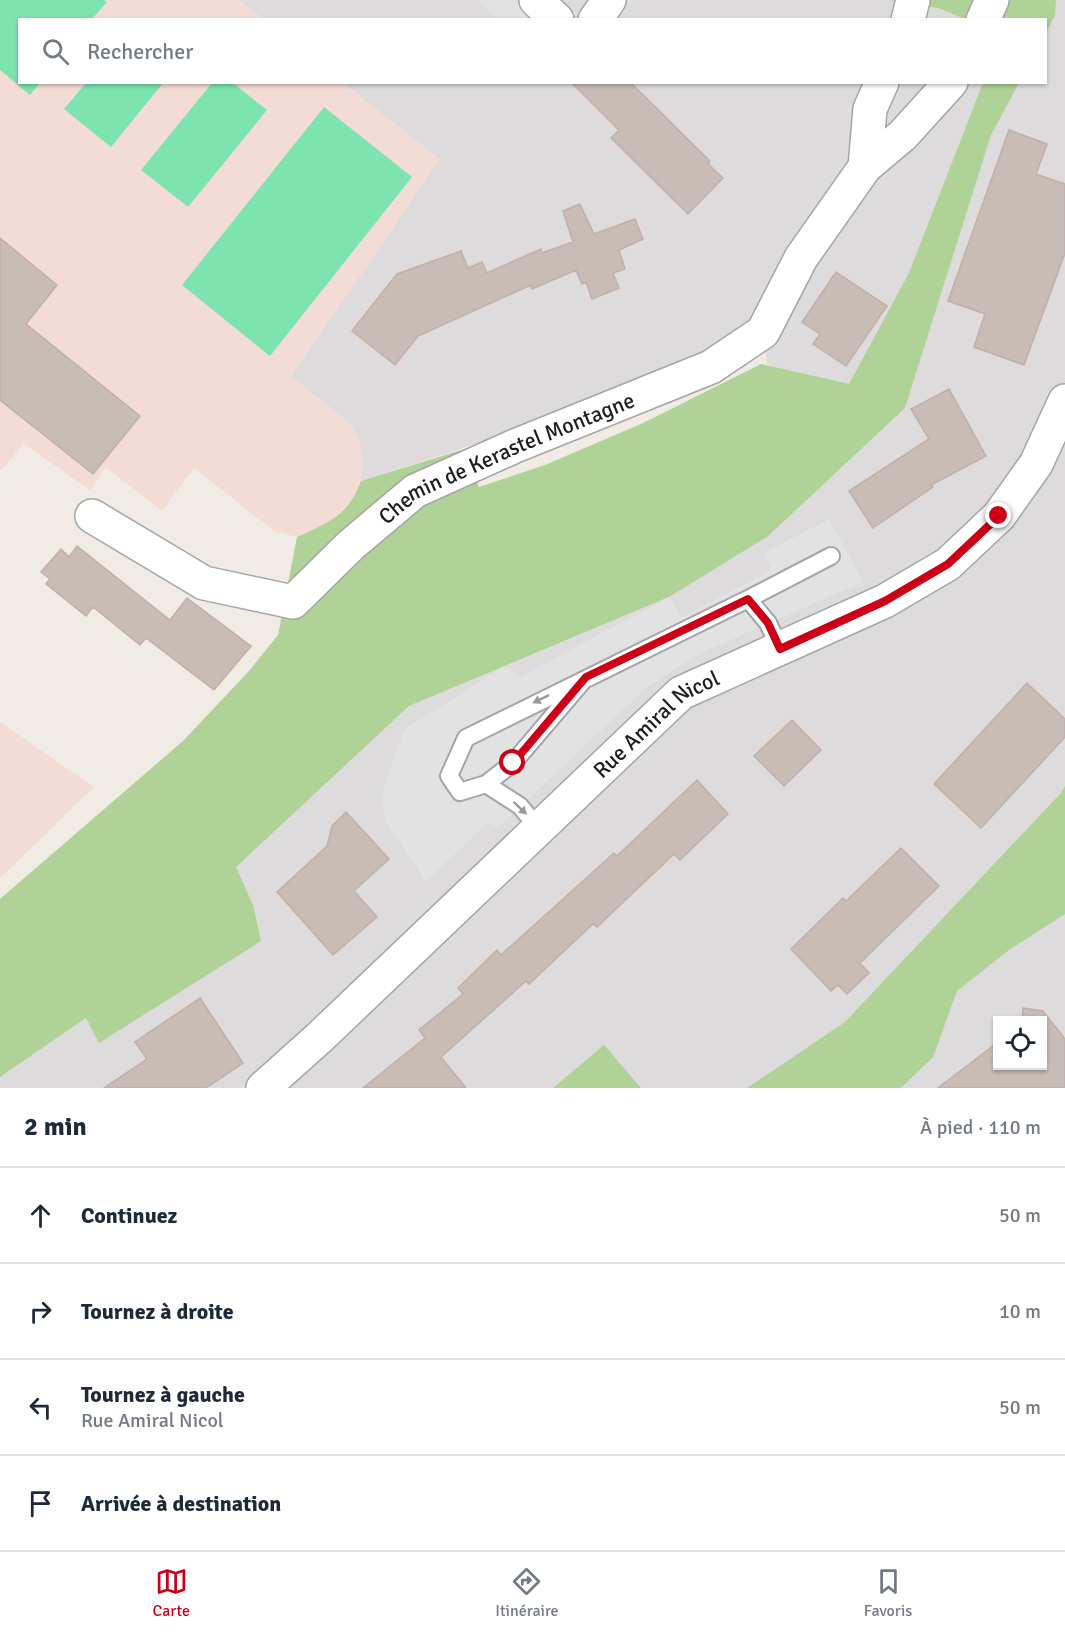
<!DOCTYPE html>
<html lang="fr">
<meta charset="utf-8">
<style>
body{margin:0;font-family:Signika,sans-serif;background:#f6f6f7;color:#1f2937}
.controls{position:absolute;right:18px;bottom:18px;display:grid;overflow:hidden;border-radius:0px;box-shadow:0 2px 4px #0004}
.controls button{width:54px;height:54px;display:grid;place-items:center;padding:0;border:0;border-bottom:2px solid #e0e1e3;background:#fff;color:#1f2937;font:30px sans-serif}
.stop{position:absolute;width:18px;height:18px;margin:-14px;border:4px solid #cd0018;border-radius:50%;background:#fff}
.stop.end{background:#cd0018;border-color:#fff;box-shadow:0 2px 6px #0008}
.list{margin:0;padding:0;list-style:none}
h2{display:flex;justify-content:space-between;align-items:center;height:78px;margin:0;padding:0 24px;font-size:26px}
h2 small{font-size:20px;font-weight:400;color:#747a83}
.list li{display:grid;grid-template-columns:39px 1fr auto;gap:18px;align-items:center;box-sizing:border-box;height:96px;padding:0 24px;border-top:2px solid #e0e1e3}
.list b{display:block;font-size:22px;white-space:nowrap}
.list p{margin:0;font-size:20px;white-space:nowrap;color:#747a83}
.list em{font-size:20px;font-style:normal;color:#747a83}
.icon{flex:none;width:33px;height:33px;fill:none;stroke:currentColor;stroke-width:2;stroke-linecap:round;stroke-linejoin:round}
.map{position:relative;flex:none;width:1065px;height:1088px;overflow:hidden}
.search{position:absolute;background:#fff;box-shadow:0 2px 4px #0004;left:18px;right:18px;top:18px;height:66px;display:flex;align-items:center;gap:15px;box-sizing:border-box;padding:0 21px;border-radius:0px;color:#747a83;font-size:22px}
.sheet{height:462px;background:#fff}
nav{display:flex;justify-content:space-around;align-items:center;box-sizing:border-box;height:84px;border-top:2px solid #e0e1e3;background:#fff;font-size:16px;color:#747a83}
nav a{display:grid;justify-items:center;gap:3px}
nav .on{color:#cd0018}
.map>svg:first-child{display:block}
.residential{fill:#dddbdb;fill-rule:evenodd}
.military{fill:#f3dbd6}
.forest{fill:#afd296}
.pitch{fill:#7de4b0}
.parking{fill:#e2e2e2}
.building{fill:#c8bcb7;stroke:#c3afa5;stroke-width:1.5}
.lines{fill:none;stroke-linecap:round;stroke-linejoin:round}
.service-casing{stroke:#a5a5a5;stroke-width:20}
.minor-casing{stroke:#a5a5a5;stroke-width:36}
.tertiary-casing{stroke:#a5a5a5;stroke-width:36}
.service{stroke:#fff;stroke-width:16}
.minor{stroke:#fff;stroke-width:33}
.tertiary{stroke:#fff;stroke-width:33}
.oneway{fill:#9a9a9a}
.route{stroke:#cd0018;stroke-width:8}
.labels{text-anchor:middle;stroke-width:6;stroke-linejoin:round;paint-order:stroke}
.street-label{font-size:22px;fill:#1e1e1e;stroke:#fff}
</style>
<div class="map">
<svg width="1065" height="1088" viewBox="0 0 1065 1088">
<rect width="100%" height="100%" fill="#f0ebe4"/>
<path class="residential" d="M 239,0 L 1065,0 L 1065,1088 L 0,1088 L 0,1077 L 86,1018 L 99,1042 L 253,905 L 235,867 L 409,706 L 669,597 L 767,537 L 793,512 L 765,350 L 361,481 L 362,457 L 358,438 L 348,421 L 291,377 L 439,159 L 343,83 L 1046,82 L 1046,20 L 264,20 ZM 998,1020 L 1042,1020 L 1042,1066 L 998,1066 Z"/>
<path class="military" d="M 0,0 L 239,0 L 264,19 L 20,20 L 20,82 L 343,83 L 440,159 L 291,377 L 348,421 L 358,438 L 362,457 L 361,481 L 355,499 L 327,524 L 297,537 L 274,531 L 194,468 L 162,511 L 106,467 L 90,490 L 24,444 L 0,471 Z
M 0,722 L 94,787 L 0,878 Z"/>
<path class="forest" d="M 889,0 L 1056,0 L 1055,15 L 1046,33 L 1046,20 L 965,19 L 938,8 Z
M 983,83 L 1019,83 L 991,135 L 905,408 L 767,537 L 669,597 L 409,706 L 236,867 L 253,905 L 261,941 L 99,1043 L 86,1018 L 0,1077 L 0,899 L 183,741 L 249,671 L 278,635 L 297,537 C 328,523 349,515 361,481 L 461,450 L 479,487 L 545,465 L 641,424 L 761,364 L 849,384 L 909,273 Z
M 1065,786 L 1065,914 L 1009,950 L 957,991 L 933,1057 L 901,1088 L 747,1088 L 845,1022 L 1061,793 Z
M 604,1045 L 641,1088 L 553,1088 Z"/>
<path class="pitch" d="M 0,0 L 104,0 L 107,2 L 92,19 L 20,20 L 20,82 L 40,83 L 30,95 L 0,70 Z
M 86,83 L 86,82 L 163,83 L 111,147 L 64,109 Z
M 212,83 L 233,83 L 267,110 L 188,207 L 141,170 Z
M 324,107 L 412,177 L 270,356 L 182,285 Z"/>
<path class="parking" d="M 478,0 L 536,0 L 557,19 L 498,19 Z
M 829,519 L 863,582 L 703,652 L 649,685 L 498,828 L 488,822 L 426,882 L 385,821 L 382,793 L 404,730 L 504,666 L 520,677 L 669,597 L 682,617 L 771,570 L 764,553 Z"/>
<path class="building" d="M 571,82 L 630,82 L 710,161 L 708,164 L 723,178 L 688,214 L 611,138 L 619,130 Z
M 1009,130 L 1047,144 L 1036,174 L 1065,184 L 1065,253 L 1024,365 L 974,347 L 985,314 L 948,301 Z
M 580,204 L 594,234 L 635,219 L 643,239 L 619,250 L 625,269 L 613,273 L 619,288 L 592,299 L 586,282 L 582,284 L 576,270 L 532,289 L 531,285 L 418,336 L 395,365 L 352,331 L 397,274 L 461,251 L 468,268 L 482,262 L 487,273 L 541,249 L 542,253 L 573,242 L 563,211 Z
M 0,238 L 57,285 L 26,324 L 140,416 L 93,474 L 0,400 Z
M 836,272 L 887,306 L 846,366 L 813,344 L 820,334 L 802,322 Z
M 949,389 L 986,456 L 931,485 L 933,487 L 873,528 L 849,491 L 929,439 L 911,409 Z
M 77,546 L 170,620 L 187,598 L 251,646 L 214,690 L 146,638 L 140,645 L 93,607 L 86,616 L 46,584 L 50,579 L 41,572 L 61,549 L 69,557 Z
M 1027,683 L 1065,719 L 1065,737 L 981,828 L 934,784 Z
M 792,720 L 821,750 L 784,786 L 754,756 Z
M 697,780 L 728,814 L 680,860 L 674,854 L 597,927 L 593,924 L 529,984 L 526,981 L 441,1057 L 466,1088 L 363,1088 L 425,1038 L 419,1030 L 463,994 L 458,988 L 497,950 L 501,955 L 614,853 L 617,856 Z
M 346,812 L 389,859 L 354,891 L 377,917 L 333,955 L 277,892 L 327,846 L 332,826 Z
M 901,848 L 939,886 L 860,963 L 869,973 L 847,994 L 838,985 L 831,991 L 791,949 L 843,898 L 846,901 Z
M 200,998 L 243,1063 L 206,1088 L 104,1088 L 147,1059 L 135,1042 Z
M 1023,1008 L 1043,1011 L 1065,1039 L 1065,1088 L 938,1088 L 998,1042 L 998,1065 L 1042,1065 L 1042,1020 L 1022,1020 Z"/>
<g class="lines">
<g class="service-casing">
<path id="service" d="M 748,599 L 831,556
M 486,784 L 513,763 L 582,682
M 538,828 L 520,806 L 486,784 L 460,792 L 449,776 L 466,738 L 748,599 L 768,623 L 780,649"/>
</g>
<g class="minor-casing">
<g id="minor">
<path d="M 536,0 L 557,20"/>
<path d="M 595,20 L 609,0"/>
<path d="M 908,20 L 913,0"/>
<path d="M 983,20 L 992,0"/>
<path d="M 865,167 L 870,109 L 882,82"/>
<path id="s1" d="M 92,516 L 204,583 L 293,602 L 351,545 L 415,491 L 515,446 L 711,367 L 763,332 L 801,258 L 865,167 L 903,135 L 951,82"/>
</g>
</g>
<g class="tertiary-casing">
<g id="tertiary">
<path id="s2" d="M 263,1088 L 319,1038 L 681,693 L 885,601 L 948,564 L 999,516 L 1036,464 L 1065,401"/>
</g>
</g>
<use href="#service" class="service"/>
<use href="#minor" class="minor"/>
<use href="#tertiary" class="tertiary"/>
</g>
<defs><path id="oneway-solid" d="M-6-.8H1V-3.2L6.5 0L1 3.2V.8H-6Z" transform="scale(1.5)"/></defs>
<g class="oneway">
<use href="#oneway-solid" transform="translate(541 699) rotate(154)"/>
<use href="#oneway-solid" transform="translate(520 808) rotate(44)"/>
</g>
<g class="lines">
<path class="route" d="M 513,763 L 586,677 L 748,599 L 768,623 L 780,649 L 885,601 L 948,564 L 999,516"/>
</g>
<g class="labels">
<g class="street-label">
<text dy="8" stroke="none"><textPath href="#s1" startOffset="483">Chemin de Kerastel Montagne</textPath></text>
<text dy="8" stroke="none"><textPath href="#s2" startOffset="537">Rue Amiral Nicol</textPath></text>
</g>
</g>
</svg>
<div class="controls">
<button><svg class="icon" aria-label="locate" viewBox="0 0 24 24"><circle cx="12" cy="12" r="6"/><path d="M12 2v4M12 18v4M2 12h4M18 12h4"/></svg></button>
</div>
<div class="stop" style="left:513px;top:763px"></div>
<div class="stop end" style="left:999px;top:516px"></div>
<div class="search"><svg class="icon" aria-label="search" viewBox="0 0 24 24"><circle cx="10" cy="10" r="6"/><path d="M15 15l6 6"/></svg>Rechercher</div>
</div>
<section class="sheet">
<h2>2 min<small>À pied · 110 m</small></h2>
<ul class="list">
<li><svg class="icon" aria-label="ahead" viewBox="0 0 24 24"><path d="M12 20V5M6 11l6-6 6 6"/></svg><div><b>Continuez</b></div><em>50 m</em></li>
<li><svg class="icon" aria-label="right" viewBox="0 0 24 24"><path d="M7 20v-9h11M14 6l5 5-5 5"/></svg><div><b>Tournez à droite</b></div><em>10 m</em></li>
<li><svg class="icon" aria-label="left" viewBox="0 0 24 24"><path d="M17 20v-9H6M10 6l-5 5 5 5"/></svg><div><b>Tournez à gauche</b><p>Rue Amiral Nicol</p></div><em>50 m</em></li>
<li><svg class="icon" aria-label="arrive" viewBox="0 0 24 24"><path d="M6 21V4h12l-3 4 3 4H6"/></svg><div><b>Arrivée à destination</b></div></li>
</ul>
</section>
<nav>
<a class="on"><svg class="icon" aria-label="map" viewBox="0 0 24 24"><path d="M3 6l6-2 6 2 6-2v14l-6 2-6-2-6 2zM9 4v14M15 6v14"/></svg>Carte</a>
<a><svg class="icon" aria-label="directions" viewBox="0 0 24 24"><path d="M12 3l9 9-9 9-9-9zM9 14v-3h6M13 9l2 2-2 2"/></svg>Itinéraire</a>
<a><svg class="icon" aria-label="saved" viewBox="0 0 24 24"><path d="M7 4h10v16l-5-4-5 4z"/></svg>Favoris</a>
</nav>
